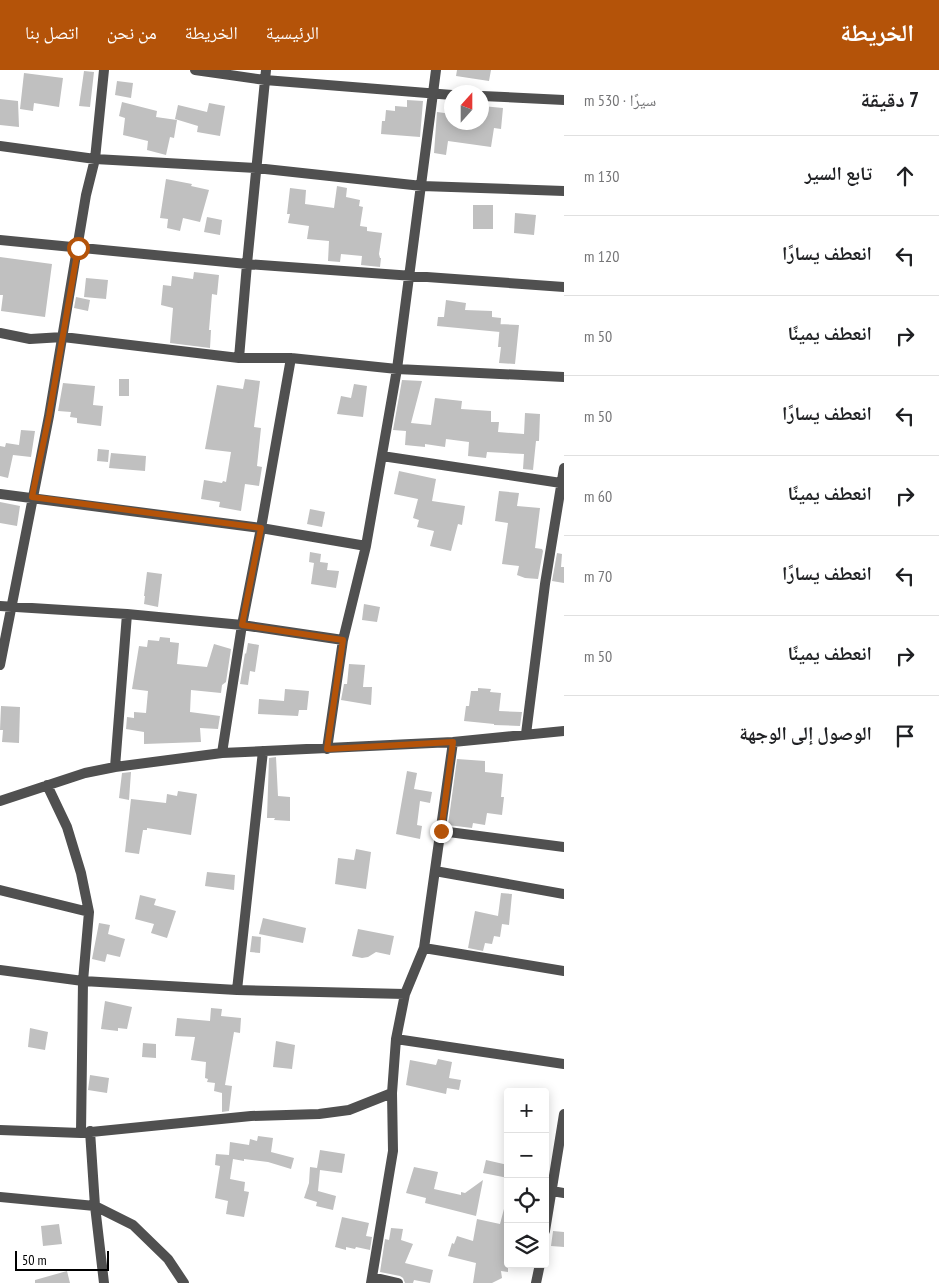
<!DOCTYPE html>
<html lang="ar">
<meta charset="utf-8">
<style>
body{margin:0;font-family:"PT Sans Narrow","Noto Naskh Arabic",sans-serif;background:#f2f2f2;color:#202124;direction:rtl}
.controls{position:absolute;right:15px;bottom:15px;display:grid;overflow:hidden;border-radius:5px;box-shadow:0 2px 12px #0003}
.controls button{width:45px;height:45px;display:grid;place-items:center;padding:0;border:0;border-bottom:1px solid #e0e0e0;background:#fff;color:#202124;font:25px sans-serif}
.compass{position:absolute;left:444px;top:15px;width:45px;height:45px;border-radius:50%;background:#fff;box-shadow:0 2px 12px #0003;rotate:21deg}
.scale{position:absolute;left:15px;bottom:12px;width:94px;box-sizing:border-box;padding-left:5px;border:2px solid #000;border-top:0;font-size:14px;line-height:18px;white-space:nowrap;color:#000;-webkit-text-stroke:4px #fff;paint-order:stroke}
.stop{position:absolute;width:15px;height:15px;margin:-11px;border:4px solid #b45309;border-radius:50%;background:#fff}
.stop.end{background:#b45309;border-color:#fff;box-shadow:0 1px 5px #0008}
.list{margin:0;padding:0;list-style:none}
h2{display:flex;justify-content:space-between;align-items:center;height:65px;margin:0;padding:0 20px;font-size:21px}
h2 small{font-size:16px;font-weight:400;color:#757577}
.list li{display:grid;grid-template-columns:32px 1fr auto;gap:15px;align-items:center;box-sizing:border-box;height:80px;padding:0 20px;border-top:1px solid #e0e0e0}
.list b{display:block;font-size:19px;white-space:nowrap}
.list em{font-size:16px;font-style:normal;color:#757577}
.icon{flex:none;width:28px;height:28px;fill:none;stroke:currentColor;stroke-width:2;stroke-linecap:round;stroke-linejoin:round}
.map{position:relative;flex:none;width:564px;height:1213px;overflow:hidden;direction:ltr}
header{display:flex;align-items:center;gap:30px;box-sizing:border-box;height:70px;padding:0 25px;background:#b45309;color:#fff}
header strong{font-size:24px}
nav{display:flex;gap:28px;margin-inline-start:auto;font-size:18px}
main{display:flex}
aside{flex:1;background:#fff}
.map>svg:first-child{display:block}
.building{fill:#c0c0c0}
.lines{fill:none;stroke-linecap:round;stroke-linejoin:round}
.street{stroke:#505050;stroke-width:10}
.route{stroke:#b45309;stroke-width:6}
</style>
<header>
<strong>الخريطة</strong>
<nav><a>الرئيسية</a><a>الخريطة</a><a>من نحن</a><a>اتصل بنا</a></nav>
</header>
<main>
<aside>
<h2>7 دقيقة<small>سيرًا · 530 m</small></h2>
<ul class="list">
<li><svg class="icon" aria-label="ahead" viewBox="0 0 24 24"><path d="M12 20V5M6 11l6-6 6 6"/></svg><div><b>تابع السير</b></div><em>130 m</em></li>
<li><svg class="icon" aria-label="left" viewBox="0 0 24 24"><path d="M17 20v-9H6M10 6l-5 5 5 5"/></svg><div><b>انعطف يسارًا</b></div><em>120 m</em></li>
<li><svg class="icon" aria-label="right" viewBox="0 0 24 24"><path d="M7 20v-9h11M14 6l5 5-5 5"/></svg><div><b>انعطف يمينًا</b></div><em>50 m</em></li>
<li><svg class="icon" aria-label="left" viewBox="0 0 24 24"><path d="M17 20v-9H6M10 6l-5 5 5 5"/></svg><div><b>انعطف يسارًا</b></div><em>50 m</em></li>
<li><svg class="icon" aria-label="right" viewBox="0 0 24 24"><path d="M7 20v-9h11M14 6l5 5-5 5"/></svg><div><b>انعطف يمينًا</b></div><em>60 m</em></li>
<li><svg class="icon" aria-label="left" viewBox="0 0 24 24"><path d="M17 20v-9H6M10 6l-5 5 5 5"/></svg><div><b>انعطف يسارًا</b></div><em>70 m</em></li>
<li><svg class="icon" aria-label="right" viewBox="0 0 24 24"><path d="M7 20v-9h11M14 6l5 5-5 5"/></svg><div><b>انعطف يمينًا</b></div><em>50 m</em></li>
<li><svg class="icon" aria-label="arrive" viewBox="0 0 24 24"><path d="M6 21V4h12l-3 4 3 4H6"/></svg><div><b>الوصول إلى الوجهة</b></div></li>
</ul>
</aside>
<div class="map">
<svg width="564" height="1213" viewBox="0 0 564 1213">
<rect width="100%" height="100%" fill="#fff"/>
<path class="building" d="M 457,0 L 491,0 L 489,11 L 456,6 Z
M 84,1 L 94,2 L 90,37 L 79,36 Z
M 24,3 L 63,8 L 59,37 L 34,33 L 33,41 L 20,39 Z
M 117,11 L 133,13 L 131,28 L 115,25 Z
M 0,29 L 18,31 L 19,57 L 0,55 Z
M 407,30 L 423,31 L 420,67 L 381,64 L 382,51 L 385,51 L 386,40 L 395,41 L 395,36 L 407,37 Z
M 122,32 L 157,41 L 156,47 L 177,50 L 174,68 L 170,67 L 166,85 L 147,80 L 148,71 L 123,65 L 125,48 L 119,46 Z
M 209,33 L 225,36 L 220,66 L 197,62 L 198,56 L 175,49 L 178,35 L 207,42 Z
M 482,36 L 503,38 L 501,59 L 494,58 L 491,77 L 448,71 L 446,85 L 434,83 L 437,42 L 452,44 L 452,52 L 482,52 Z
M 166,109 L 192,114 L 191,116 L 209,120 L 200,152 L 183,148 L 180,161 L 167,158 L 168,149 L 160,148 Z
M 337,116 L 347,118 L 346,127 L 360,130 L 359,136 L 363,137 L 360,156 L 367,157 L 367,161 L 382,163 L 379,184 L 380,188 L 381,188 L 380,197 L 361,195 L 362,186 L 341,184 L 340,192 L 328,191 L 329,171 L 307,169 L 309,156 L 288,153 L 290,144 L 287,144 L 290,118 L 306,120 L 305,134 L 334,138 Z
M 473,135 L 493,135 L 493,159 L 473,159 Z
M 515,143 L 536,145 L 534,165 L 514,163 Z
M 207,147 L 222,150 L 220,165 L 204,162 Z
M 0,187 L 52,194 L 45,247 L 1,241 L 3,225 L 0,225 Z
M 194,202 L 219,205 L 217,225 L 212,224 L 209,260 L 211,260 L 210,278 L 170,273 L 173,238 L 161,235 L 163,215 L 171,216 L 172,206 L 193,209 Z
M 86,208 L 108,210 L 106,229 L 84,227 Z
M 76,227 L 90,230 L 88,241 L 74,238 Z
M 446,230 L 466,233 L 465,240 L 492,241 L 492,247 L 501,248 L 500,262 L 437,256 L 438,247 L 444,247 Z
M 500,254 L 519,255 L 515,294 L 499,293 L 501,277 L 498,277 Z
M 119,309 L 129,309 L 129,326 L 119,326 Z
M 245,309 L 260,311 L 254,357 L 261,358 L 257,396 L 262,397 L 259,416 L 245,414 L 241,441 L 219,437 L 220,432 L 201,429 L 204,410 L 222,413 L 223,411 L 226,412 L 231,382 L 205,379 L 217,315 L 243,319 Z
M 402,310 L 422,311 L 411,353 L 431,355 L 435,328 L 462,331 L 461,339 L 491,341 L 491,352 L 499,352 L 498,362 L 524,364 L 525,343 L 540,344 L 539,371 L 536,371 L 533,400 L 523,399 L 524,384 L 487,382 L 486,388 L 468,386 L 469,372 L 446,369 L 445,377 L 425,374 L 425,377 L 405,375 L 406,361 L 393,360 Z
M 63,313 L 95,316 L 93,335 L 103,336 L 101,356 L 77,353 L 77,348 L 70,347 L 71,342 L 58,341 Z
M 354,314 L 367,316 L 363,347 L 337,344 L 341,326 L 351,328 Z
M 21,360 L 35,361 L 31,387 L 13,385 L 8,408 L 0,406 L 0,376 L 5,377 L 6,373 L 19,375 Z
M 98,379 L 109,380 L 108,392 L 97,391 Z
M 111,383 L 146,386 L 145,401 L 109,398 Z
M 399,401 L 436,409 L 432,431 L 465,436 L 462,455 L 458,454 L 451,481 L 430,476 L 434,461 L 417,457 L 419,450 L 413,448 L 418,429 L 394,424 Z
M 499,421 L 519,423 L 517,436 L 540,438 L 535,478 L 542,479 L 543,481 L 538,509 L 525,508 L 517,505 L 519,496 L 502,494 L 508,453 L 495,451 Z
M 0,432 L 20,436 L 17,456 L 0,453 Z
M 310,439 L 325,442 L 322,457 L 307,454 Z
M 310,482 L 321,484 L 320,492 L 328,493 L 327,500 L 339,501 L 336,518 L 311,514 L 314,493 L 309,492 Z
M 557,483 L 562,484 L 561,497 L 564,497 L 564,513 L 552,511 Z
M 147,502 L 162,504 L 158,537 L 144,534 L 145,526 L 144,526 Z
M 364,534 L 380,537 L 377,552 L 362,550 Z
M 160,567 L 170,568 L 170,572 L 179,573 L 177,594 L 207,597 L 214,574 L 231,579 L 226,612 L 222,615 L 221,623 L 191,620 L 190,642 L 220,646 L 218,659 L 200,658 L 201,672 L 144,674 L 144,662 L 126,659 L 127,647 L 134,648 L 134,642 L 146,643 L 148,621 L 132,619 L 139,576 L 147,577 L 148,570 L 159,571 Z
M 248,573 L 259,575 L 255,602 L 250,601 L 248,615 L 240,614 L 245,583 L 246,584 Z
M 349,594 L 365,595 L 363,617 L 372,617 L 371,635 L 341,630 L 344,614 L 347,614 Z
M 478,618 L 491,619 L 490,622 L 501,623 L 499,641 L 522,642 L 520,656 L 494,655 L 494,654 L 464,651 L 466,636 L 469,636 L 471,621 L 478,621 Z
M 285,619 L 309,621 L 307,640 L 299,640 L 298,646 L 258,644 L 259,629 L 284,631 Z
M 1,636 L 20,637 L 19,673 L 2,672 L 3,660 L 0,660 Z
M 276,687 L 278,726 L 290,727 L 290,751 L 274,750 L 275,748 L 267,748 L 269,688 Z
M 457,689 L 485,691 L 485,702 L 503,704 L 501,727 L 504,727 L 502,745 L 487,743 L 485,755 L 473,753 L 472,758 L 448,755 Z
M 407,701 L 417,703 L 414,719 L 432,722 L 430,733 L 420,731 L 417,755 L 422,756 L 420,769 L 396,764 Z
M 131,702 L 129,730 L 119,728 L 122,703 Z
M 178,721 L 197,724 L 191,765 L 147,758 L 147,760 L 143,760 L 139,784 L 125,782 L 131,729 L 166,733 L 167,724 L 177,726 Z
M 356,779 L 371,782 L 366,819 L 335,814 L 338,788 L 354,790 Z
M 207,802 L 235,805 L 234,820 L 205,816 Z
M 501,823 L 512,824 L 509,855 L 502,854 L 500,867 L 494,866 L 492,874 L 485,873 L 483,881 L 468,878 L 475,841 L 498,846 Z
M 140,825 L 156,829 L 154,835 L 176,841 L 167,868 L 151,863 L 154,854 L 135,849 Z
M 263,848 L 306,858 L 303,873 L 259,864 Z
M 99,853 L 110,855 L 108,864 L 125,869 L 120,887 L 107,884 L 105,892 L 92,889 Z
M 358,859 L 394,866 L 390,885 L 376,882 L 368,887 L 362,888 L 352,886 Z
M 252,866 L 261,867 L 260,883 L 250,882 Z
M 105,931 L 132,937 L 127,959 L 118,958 L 118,961 L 101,959 Z
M 211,938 L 222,939 L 221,946 L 241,948 L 240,963 L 234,962 L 225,1015 L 232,1016 L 229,1041 L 222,1042 L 222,1023 L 214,1021 L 215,1013 L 207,1012 L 208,1009 L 205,1008 L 206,992 L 191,990 L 195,967 L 175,966 L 177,948 L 210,951 Z
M 30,958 L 48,962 L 45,980 L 28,977 Z
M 276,971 L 295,975 L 292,999 L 273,997 Z
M 143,973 L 156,974 L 156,988 L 142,987 Z
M 438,989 L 452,992 L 449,1008 L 461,1010 L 459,1020 L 447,1018 L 446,1024 L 406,1015 L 410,990 L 436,995 Z
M 90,1005 L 109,1008 L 107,1023 L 88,1020 Z
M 258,1066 L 273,1068 L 271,1082 L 294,1088 L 291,1099 L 268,1092 L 244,1089 L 244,1091 L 233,1089 L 230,1109 L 245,1112 L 244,1121 L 249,1122 L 244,1147 L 226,1144 L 228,1131 L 215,1128 L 220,1096 L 215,1095 L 216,1084 L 229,1085 L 230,1072 L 249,1075 L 250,1069 L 257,1071 Z
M 320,1080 L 345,1084 L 342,1103 L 320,1100 L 318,1121 L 336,1126 L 333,1140 L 316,1136 L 317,1132 L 304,1128 L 309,1113 L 310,1097 L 317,1098 Z
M 486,1090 L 508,1095 L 508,1108 L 483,1103 Z
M 414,1097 L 438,1102 L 434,1119 L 461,1125 L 461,1122 L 465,1123 L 483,1110 L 476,1146 L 425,1133 L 426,1128 L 406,1123 Z
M 505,1135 L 508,1136 L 508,1202 L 501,1201 L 502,1208 L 492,1213 L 473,1213 L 476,1193 L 448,1186 L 452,1173 L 454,1174 L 457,1166 L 473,1171 L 477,1149 L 500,1154 Z
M 342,1147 L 369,1153 L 366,1166 L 372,1167 L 370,1180 L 356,1177 L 355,1179 L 346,1177 L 346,1180 L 335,1177 Z
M 59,1154 L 62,1174 L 43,1176 L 41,1156 Z
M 391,1158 L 403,1159 L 401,1170 L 413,1174 L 405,1193 L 433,1200 L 430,1213 L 414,1210 L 413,1213 L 405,1213 L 403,1208 L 400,1206 L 380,1202 L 385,1169 L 389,1170 Z
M 553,1161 L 564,1162 L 564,1177 L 551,1176 Z
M 67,1201 L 70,1213 L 35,1213 L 35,1210 Z"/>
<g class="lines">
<path class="street" d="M 195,0 L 265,10 L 452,25
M 482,26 L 564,30
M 0,76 L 95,89 L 256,98 L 422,116 L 564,121
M 0,170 L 247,194 L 564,217
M 0,263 L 30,269 L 63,267 L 239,288 L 291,288 L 397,299 L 564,307
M 239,288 L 247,194 L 266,0
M 382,386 L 561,413
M 0,424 L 261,458 L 366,476
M 0,536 L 127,544 L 242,555 L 343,570
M 0,595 L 49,346 L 86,125 L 95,89 L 104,0
M 526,664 L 545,514 L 564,398
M 327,679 L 343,570 L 366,476 L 397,299 L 436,0
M 222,683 L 242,555 L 261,458 L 291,288
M 115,697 L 127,544
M 47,715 L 67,757 L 81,803 L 89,842 L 83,911 L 81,1063
M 0,731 L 85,703 L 115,697 L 222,683 L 453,672 L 564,661
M 441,761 L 564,777
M 435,801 L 564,824
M 0,820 L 89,842
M 424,878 L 564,901
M 0,900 L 83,911 L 237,920 L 405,924
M 237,920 L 263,681
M 396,969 L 564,994
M 0,1060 L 81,1063 L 251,1046 L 319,1044 L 349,1040 L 392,1023
M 90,1061 L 95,1136 L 104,1213
M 552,1121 L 564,1123
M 0,1127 L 95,1136 L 133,1155 L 168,1189 L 184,1213
M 545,1161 L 564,1044
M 372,1207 L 398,1213
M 371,1213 L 393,1081 L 392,1023 L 396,969 L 405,924 L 424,878 L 453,672
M 536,1213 L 540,1194"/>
</g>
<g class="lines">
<path class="route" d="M 78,178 L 49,346 L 32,427 L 261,458 L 242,555 L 343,570 L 327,679 L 453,672 L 441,761"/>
</g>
</svg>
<div class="controls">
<button>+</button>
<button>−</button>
<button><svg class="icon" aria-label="locate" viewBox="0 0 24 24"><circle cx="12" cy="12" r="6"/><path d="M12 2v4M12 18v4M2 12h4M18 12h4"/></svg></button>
<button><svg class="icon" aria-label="layers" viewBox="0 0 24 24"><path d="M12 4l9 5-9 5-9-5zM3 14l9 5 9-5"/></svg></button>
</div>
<svg class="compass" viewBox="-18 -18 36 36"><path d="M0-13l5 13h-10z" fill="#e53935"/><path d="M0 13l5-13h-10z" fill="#757577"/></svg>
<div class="scale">50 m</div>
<div class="stop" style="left:78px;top:178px"></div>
<div class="stop end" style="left:441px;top:761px"></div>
</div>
</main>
